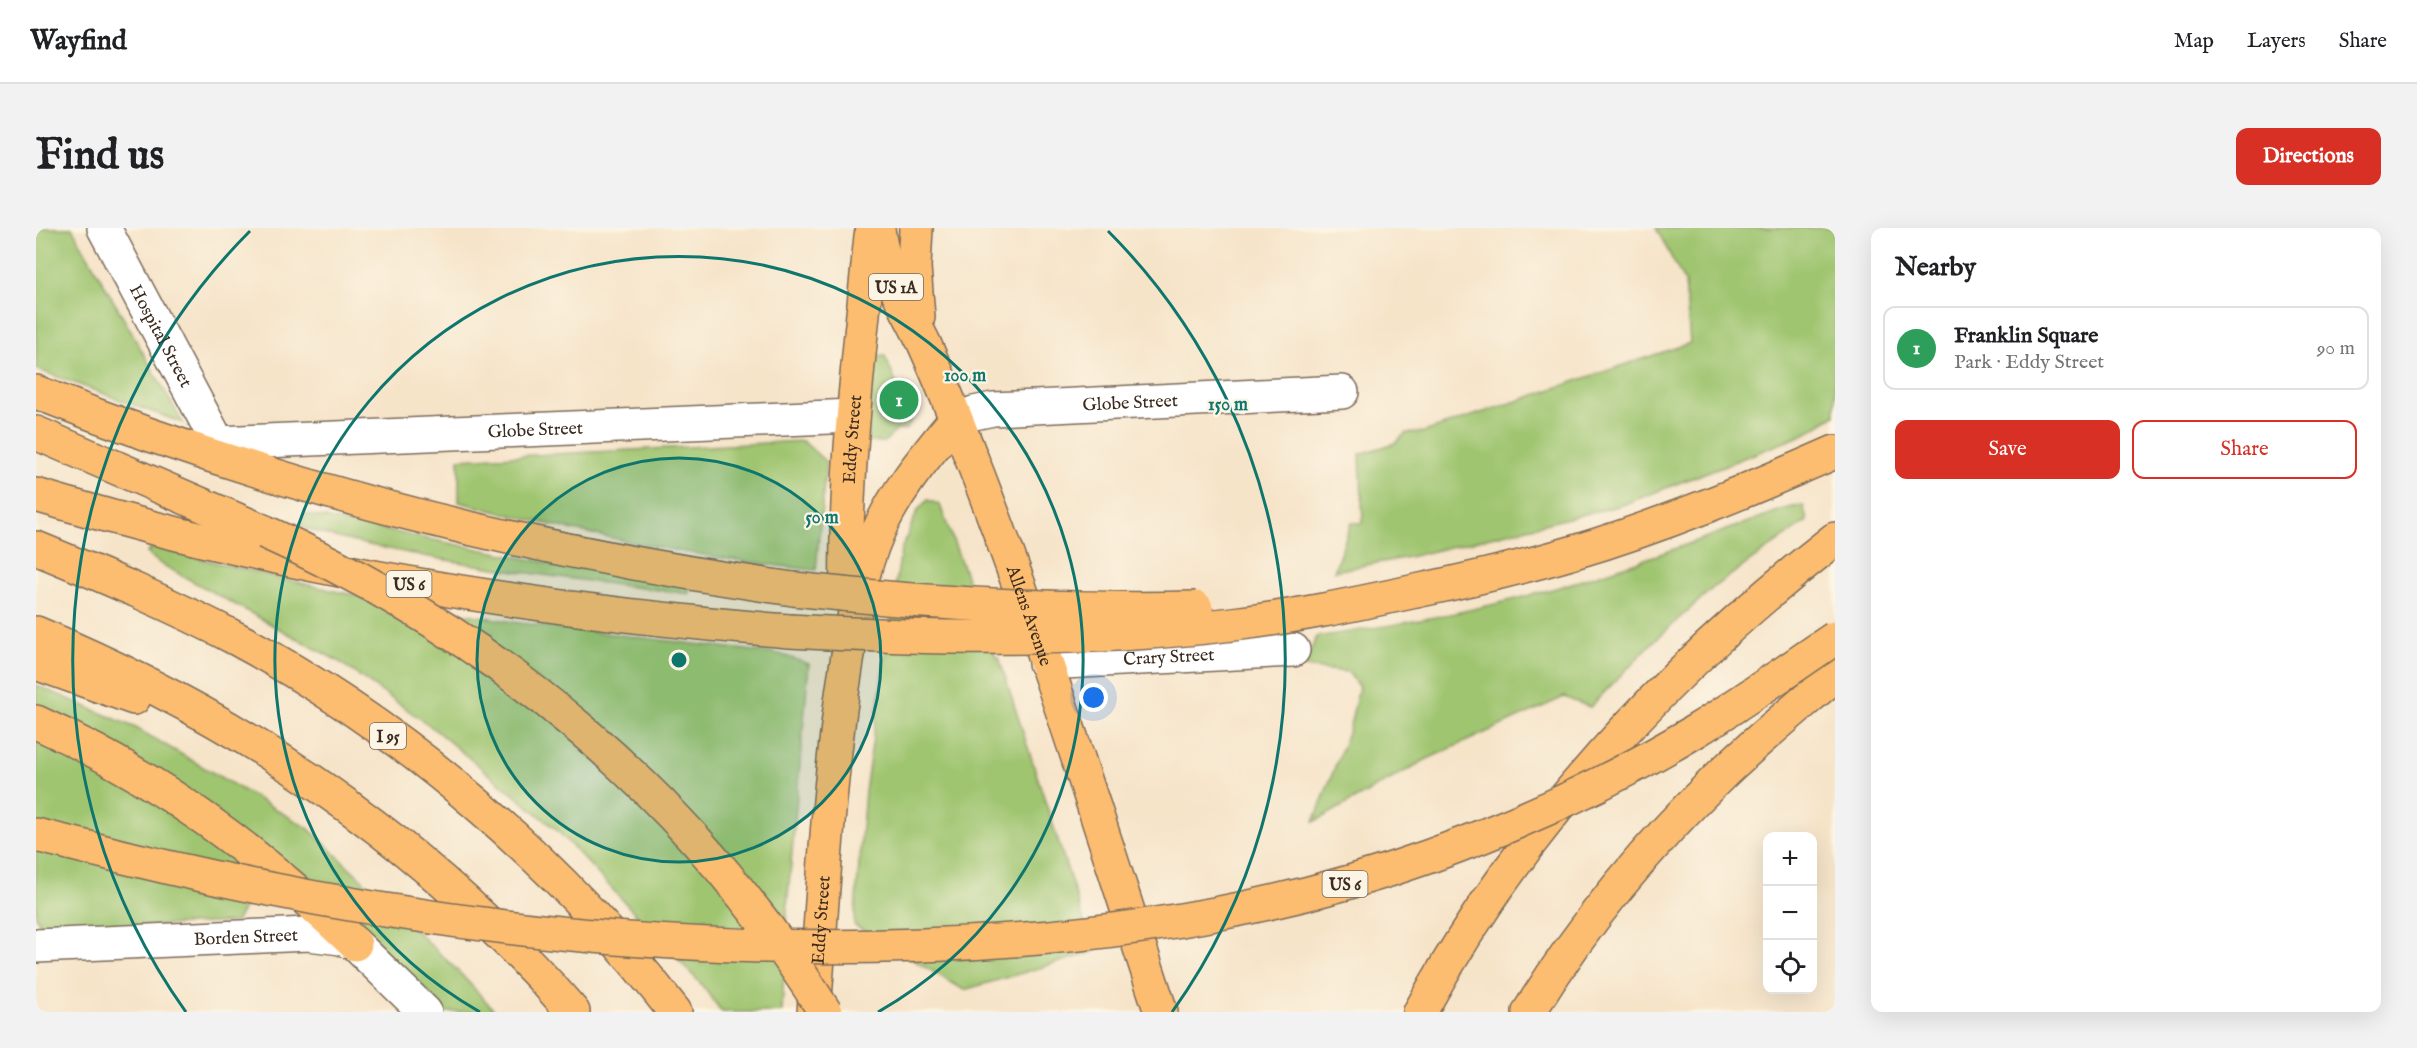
<!DOCTYPE html>
<meta charset="utf-8">
<style>
body{margin:0;font-family:"IM FELL English",serif;background:#f2f2f2;color:#202124}
.controls{position:absolute;right:18px;bottom:18px;display:grid;overflow:hidden;border-radius:12px;box-shadow:0 6px 24px #0002}
.controls button{width:54px;height:54px;display:grid;place-items:center;padding:0;border:0;border-bottom:2px solid #e0e0e0;background:#fff;color:#202124;font:30px sans-serif}
.you{position:absolute;left:1058px;top:470px;width:21px;height:21px;margin:-15px;border:4px solid #fff;border-radius:50%;background:#1a73e8;box-shadow:0 0 0 9px #1a73e833}
.badge{display:grid;place-items:center;width:39px;height:39px;border-radius:50%;background:#d93025;color:#fff;font-size:20px;font-weight:700}
.pin{position:absolute;translate:-50% -50%;border:3px solid #fff;box-shadow:0 2px 6px #0006}
.list{margin:0;padding:0;list-style:none}
h2{display:flex;justify-content:space-between;align-items:center;height:78px;margin:0;padding:0 24px;font-size:26px}
h2 small{font-size:20px;font-weight:400;color:#757577}
.list li{display:grid;grid-template-columns:39px 1fr auto;gap:18px;align-items:center;box-sizing:border-box;height:84px;margin:0 12px 12px;padding:0 12px;border:2px solid #e0e0e0;border-radius:12px}
.list b{display:block;font-size:22px;white-space:nowrap}
.list p{margin:0;font-size:20px;white-space:nowrap;color:#757577}
.list em{font-size:20px;font-style:normal;color:#757577}
.actions{display:flex;gap:12px;padding:18px 24px}
.actions a{flex:1;padding:14px 0;border:2px solid #d93025;border-radius:12px;text-align:center;font-size:21px;color:#d93025}
.actions .main{background:#d93025;color:#fff}
.icon{flex:none;width:33px;height:33px;fill:none;stroke:currentColor;stroke-width:2;stroke-linecap:round;stroke-linejoin:round}
.map{position:relative;flex:none;width:1799px;height:784px;overflow:hidden;border-radius:12px}
header{display:flex;align-items:center;gap:36px;box-sizing:border-box;height:84px;padding:0 30px;background:#fff;border-bottom:2px solid #e0e0e0}
header strong{font-size:28px}
nav{display:flex;gap:33px;margin-inline-start:auto;font-size:21px}
.intro{display:flex;align-items:center;justify-content:space-between;box-sizing:border-box;height:144px;padding:0 36px}
h1{margin:0;font-size:42px}
.button{padding:15px 27px;border-radius:12px;background:#d93025;color:#fff;font-size:21px;font-weight:700}
main{display:flex;gap:36px;padding:0 36px}
aside{flex:1;background:#fff;border-radius:12px;box-shadow:0 6px 24px #0002}
.map>svg:first-child{display:block}
.green{fill:#9fc56f;stroke:#6d7846;stroke-width:1.5}
.lines{fill:none;stroke-linecap:round;stroke-linejoin:round}
.minor-casing{stroke:#7c6b5a;stroke-width:36}
.tertiary-casing{stroke:#7c6b5a;stroke-width:36}
.primary-casing{stroke:#7c6b5a;stroke-width:36}
.motorway-casing{stroke:#7c6b5a;stroke-width:36}
.minor{stroke:#fff;stroke-width:33}
.tertiary{stroke:#fff;stroke-width:33}
.primary{stroke:#fcbd6f;stroke-width:33}
.motorway{stroke:#fcbd6f;stroke-width:33}
.motorway-bridge-casing{stroke:#7c6b5a;stroke-width:36;stroke-linecap:butt}
.motorway-bridge{stroke:#fcbd6f;stroke-width:33}
.ring{fill:none;stroke:#0f766e;stroke-width:3}
.labels{text-anchor:middle;stroke-width:4.5;stroke-linejoin:round;paint-order:stroke}
.shield{fill:#fcf5e5;stroke:#75675a;stroke-width:1.5}
.shield-label{font-size:16px;font-weight:bold;fill:#3b2a1e}
.street-label{font-size:18px;fill:#3b2a1e;stroke:#fcf5e5}
.centre{fill:#0f766e;stroke:#fcf5e5;stroke-width:3}
.ring-label{font-size:18px;text-anchor:middle;font-weight:bold;fill:#0f766e;stroke:#fcf5e5;stroke-width:4.5;stroke-linejoin:round;paint-order:stroke}
</style>
<header>
<strong>Wayfind</strong>
<nav><a>Map</a><a>Layers</a><a>Share</a></nav>
</header>
<div class="intro"><h1>Find us</h1><a class="button">Directions</a></div>
<main>
<div class="map">
<svg width="1799" height="784" viewBox="0 0 1799 784">
<rect width="100%" height="100%" fill="#fcf5e5"/>
<filter id="ink" filterUnits="userSpaceOnUse"><feTurbulence type="fractalNoise" baseFrequency=".0167" numOctaves="2"/><feDisplacementMap in="SourceGraphic" scale="12" xChannelSelector="R" yChannelSelector="G"/><feConvolveMatrix kernelMatrix="1 2 1 2 8 2 1 2 1" color-interpolation-filters="sRGB"/></filter>
<filter id="wash" filterUnits="userSpaceOnUse"><feTurbulence type="fractalNoise" baseFrequency=".008" numOctaves="4" result="noise"/><feDisplacementMap in="SourceGraphic" scale="24" xChannelSelector="R" yChannelSelector="G"/><feGaussianBlur stdDeviation="1.35" result="paint"/><feColorMatrix in="noise" values="0 0 0 0 0 0 0 0 0 0 0 0 0 0 0 0 0 1.4 0 .05"/><feComposite in="paint" operator="in"/></filter>
<g filter="url(#wash)">
<rect width="100%" height="100%" fill="#f6e4c9"/>
<path class="green" d="M 0,0 L 36,0 L 147,195 L 0,141 Z
M 1620,0 L 1799,0 L 1799,187 L 1769,206 L 1586,277 L 1373,329 L 1298,343 L 1315,295 L 1327,295 L 1324,226 L 1359,215 L 1370,205 L 1388,204 L 1654,115 L 1649,55 Z
M 849,128 L 875,192 L 871,201 L 861,202 L 848,214 L 831,213 L 838,129 Z
M 767,213 L 790,234 L 780,342 C 660,330 540,305 423,274 L 423,231 Z
M 892,272 L 904,277 L 960,429 L 963,430 L 1058,724 L 928,762 L 818,697 L 829,563 L 865,322 L 882,282 Z
M 1767,277 L 1771,293 L 1678,359 L 1616,415 L 1554,479 L 1528,469 L 1389,532 L 1278,594 L 1313,502 L 1323,459 L 1312,444 L 1269,439 L 1280,409 C 1361,397 1441,383 1520,360 C 1597,337 1672,309 1748,281 Z
M 269,286 L 502,333 L 654,359 L 653,366 C 559,354 465,343 372,325 C 336,317 299,312 265,298 Z
M 116,319 L 303,364 L 483,395 L 743,426 L 773,436 L 751,679 L 746,784 L 686,784 L 665,756 L 521,602 L 393,497 L 302,433 L 123,335 L 111,325 Z
M 0,457 L 100,500 L 272,600 L 421,742 L 460,784 L 408,784 L 393,770 L 0,481 Z
M 0,513 C 83,544 154,599 224,651 L 200,694 L 16,702 L 5,697 L 0,689 Z"/>
</g>
<g filter="url(#ink)">
<g class="lines">
<g class="minor-casing">
<g id="minor">
<path id="s1" d="M 68,0 L 182,215 L 817,188"/>
<path id="s2" d="M 919,192 L 938,185 L 957,181 L 1306,164"/>
<path id="s3" d="M 1009,435 L 1257,422"/>
<path id="s4" d="M 0,718 L 272,706 L 305,710 L 319,716"/>
</g>
</g>
<g class="tertiary-casing">
<path id="tertiary" d="M 319,716 L 389,784"/>
</g>
<g class="primary-casing">
<g id="primary">
<path id="s5" d="M 842,0 C 846,42 869,76 887,113 C 909,161 928,211 947,260 C 1013,432 1067,609 1125,784"/>
<path d="M 880,0 L 878,39 L 882,89"/>
<path id="s6" d="M 811,369 C 808,248 823,128 835,8"/>
<path id="s7" d="M 778,784 C 787,669 792,554 810,440 C 817,395 823,347 842,304 C 861,261 890,228 919,192"/>
</g>
</g>
<g class="motorway-casing">
<path id="motorway" d="M 0,164 C 245,262 496,324 757,361
M 0,205 L 229,304
M 0,267 C 245,341 498,383 753,403
M 0,320 C 68,348 137,377 203,412 C 370,502 523,634 639,784
M 1380,363 C 1432,352 1484,340 1535,325 C 1626,298 1713,262 1799,224
M 0,405 C 205,490 391,615 537,784
M 0,435 L 98,470
M 0,494 C 124,550 221,623 319,716
M 0,607 L 37,616
M 1384,784 C 1486,596 1631,442 1799,311
M 1493,784 C 1547,696 1614,615 1689,543 C 1724,510 1762,479 1799,447"/>
</g>
<use href="#minor" class="minor"/>
<use href="#tertiary" class="tertiary"/>
<use href="#primary" class="primary"/>
<use href="#motorway" class="motorway"/>
<g class="motorway-bridge-casing">
<path id="motorway-bridge" d="M 229,304 C 461,408 655,568 789,784
M 757,361 C 892,376 1025,383 1160,380
M 753,403 C 901,411 1050,414 1197,396 C 1259,389 1319,376 1380,363
M 37,616 C 314,688 600,728 887,717 C 1059,711 1231,687 1394,628 C 1486,595 1577,553 1661,502 C 1708,473 1753,441 1799,410"/>
</g>
<use href="#motorway-bridge" class="motorway-bridge"/>
</g>
</g>
<circle cx="643" cy="432" r="202" fill="#0f766e" fill-opacity=".12"/>
<g class="ring">
<circle cx="643" cy="432" r="202"/>
<path d="M444 784A404 404 0 1 1 842 784"/>
<path d="M150 784A606 606 0 0 1 214 3M1072 3A606 606 0 0 1 1136 784"/>
</g>
<g class="labels">
<g class="shield">
<rect x="833" y="46" width="54" height="26" rx="4.5"/>
<rect x="350.5" y="343" width="45" height="26" rx="4.5"/>
<rect x="334" y="495" width="36" height="26" rx="4.5"/>
<rect x="1286.5" y="643" width="45" height="26" rx="4.5"/>
</g>
<g class="shield-label">
<text x="860" y="65">US 1A</text>
<text x="373" y="362">US 6</text>
<text x="352" y="514">I 95</text>
<text x="1309" y="662">US 6</text>
</g>
<g class="street-label">
<text dy="6" stroke="none"><textPath href="#s1" startOffset="122">Hospital Street</textPath></text>
<text dy="6" stroke="none"><textPath href="#s2" startOffset="177">Globe Street</textPath></text>
<text dy="6" stroke="none"><textPath href="#s1" startOffset="561">Globe Street</textPath></text>
<text dy="6" stroke="none"><textPath href="#s6" startOffset="158">Eddy Street</textPath></text>
<text dy="6" stroke="none"><textPath href="#s5" startOffset="417">Allens Avenue</textPath></text>
<text dy="6" stroke="none"><textPath href="#s3" startOffset="124">Crary Street</textPath></text>
<text dy="6" stroke="none"><textPath href="#s7" startOffset="92">Eddy Street</textPath></text>
<text dy="6" stroke="none"><textPath href="#s4" startOffset="210">Borden Street</textPath></text>
</g>
</g>
<circle cx="643" cy="432" r="9" class="centre"/>
<g class="ring-label">
<text x="929" y="153">100 m</text>
<text x="1192" y="182">150 m</text>
<text x="786" y="295">50 m</text>
</g>
</svg>
<div class="controls">
<button>+</button>
<button>−</button>
<button><svg class="icon" aria-label="locate" viewBox="0 0 24 24"><circle cx="12" cy="12" r="6"/><path d="M12 2v4M12 18v4M2 12h4M18 12h4"/></svg></button>
</div>
<div class="you"></div>
<div class="pin badge" style="left:863px;top:172px;background:#2e9e5b">1</div>
</div>
<aside>
<h2>Nearby<small></small></h2>
<ul class="list">
<li><span class="badge" style="background:#2e9e5b">1</span><div><b>Franklin Square</b><p>Park · Eddy Street</p></div><em>90 m</em></li>
</ul>
<div class="actions"><a class="main">Save</a><a>Share</a></div>
</aside>
</main>
